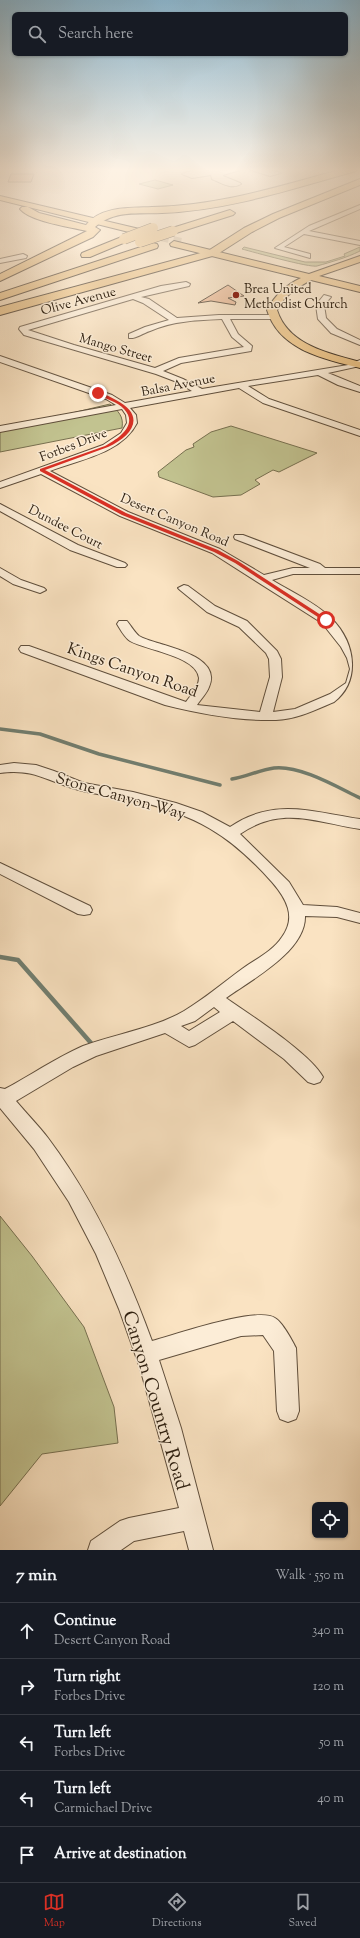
<!DOCTYPE html>
<meta charset="utf-8">
<style>
body{margin:0;font-family:"Sorts Mill Goudy",serif;background:#20242c;color:#f1f3f6}
.controls{position:absolute;right:12px;bottom:12px;display:grid;overflow:hidden;border-radius:6px;box-shadow:0 1px 3px #0004}
.controls button{width:36px;height:36px;display:grid;place-items:center;padding:0;border:0;border-bottom:1px solid #363941;background:#171b24;color:#f1f3f6;font:20px sans-serif}
.stop{position:absolute;width:12px;height:12px;margin:-9px;border:3px solid #d93025;border-radius:50%;background:#fff}
.stop.end{background:#d93025;border-color:#fff;box-shadow:0 1px 4px #0008}
.list{margin:0;padding:0;list-style:none}
h2{display:flex;justify-content:space-between;align-items:center;height:52px;margin:0;padding:0 16px;font-size:17px}
h2 small{font-size:13px;font-weight:400;color:#9ea1a6}
.list li{display:grid;grid-template-columns:26px 1fr auto;gap:12px;align-items:center;box-sizing:border-box;height:56px;padding:0 16px;border-top:1px solid #363941}
.list b{display:block;font-size:15px;white-space:nowrap}
.list p{margin:0;font-size:13px;white-space:nowrap;color:#9ea1a6}
.list em{font-size:13px;font-style:normal;color:#9ea1a6}
.icon{flex:none;width:22px;height:22px;fill:none;stroke:currentColor;stroke-width:2;stroke-linecap:round;stroke-linejoin:round}
.map{position:relative;flex:none;width:360px;height:1550px;overflow:hidden}
.search{position:absolute;background:#171b24;box-shadow:0 1px 3px #0004;left:12px;right:12px;top:12px;height:44px;display:flex;align-items:center;gap:10px;box-sizing:border-box;padding:0 14px;border-radius:6px;color:#9ea1a6;font-size:15px}
.sheet{height:332px;background:#171b24}
nav{display:flex;justify-content:space-around;align-items:center;box-sizing:border-box;height:56px;border-top:1px solid #363941;background:#171b24;font-size:11px;color:#9ea1a6}
nav a{display:grid;justify-items:center;gap:2px}
nav .on{color:#d93025}
.map>svg:first-child{display:block}
.green{fill:#c2c390;stroke:#777050}
.lines{fill:none;stroke-linecap:round;stroke-linejoin:round}
.stream-far1{stroke:#717e70;stroke-width:3.5}
.stream{stroke:#717e70;stroke-width:4.5}
.building{fill:#edb690;stroke:#2c1e0f}
.major-tunnel{stroke:#d1bc9e;stroke-width:8;stroke-dasharray:8 4.5;stroke-linecap:butt}
.minor-casing{stroke:#604f3c;stroke-width:2}
.major-casing{stroke:#2c1e0f;stroke-width:2}
.highway-casing{stroke:#2c1e0f;stroke-width:2}
.minor{fill:#fcedd7;fill-rule:evenodd}
.major{fill:#edc281;fill-rule:evenodd}
.highway{fill:#edc281;fill-rule:evenodd}
.highway-bridge-casing{stroke:#2c1e0f;stroke-width:11;stroke-linecap:butt}
.highway-bridge{stroke:#edc281;stroke-width:10}
.route{fill:#d93025}
.poi-dot{fill:#8f2418;stroke:#fcedd7;stroke-width:1.5}
.labels{text-anchor:middle;stroke-width:3;stroke-linejoin:round;paint-order:stroke}
.far-poi-label{font-size:13px;fill:#2c1e0f;stroke:#fcedd7;text-anchor:start}
.far-street-label{font-size:13px;fill:#2c1e0f;stroke:#fcedd7}
.street-label{font-size:16px;fill:#2c1e0f;stroke:#fcedd7}
.near-street-label{font-size:19px;fill:#2c1e0f;stroke:#fcedd7}
</style>
<div class="map">
<svg width="360" height="1550" viewBox="0 0 360 1550">
<rect width="100%" height="100%" fill="#fae3c2"/>
<filter id="stains"><feTurbulence type="fractalNoise" baseFrequency=".005" numOctaves="4"/><feColorMatrix values="0 0 0 0 .2 0 0 0 0 .09 0 0 0 0 .02 0 0 0 .5 -.17"/></filter>
<radialGradient id="worn" r=".72"><stop offset=".6" stop-color="#630" stop-opacity="0"/><stop offset="1" stop-color="#630" stop-opacity=".3"/></radialGradient>
<path class="green" d="M 155,180 L 173,185 L 158,189 L 139,184 Z
M 244,247 L 305,262 L 326,262 L 345,256 L 344,254 L 360,247 L 360,251 C 346,258 331,262 317,266 C 310,268 253,252 242,249 Z
M 110,404 C 118,411 124,416 122,428 L 0,452 L 0,430 Z
M 231,426 L 317,453 L 279,472 L 273,470 L 255,480 L 260,484 L 241,495 L 213,497 L 159,477 L 158,472 L 186,450 L 194,447 L 193,444 L 211,432 Z
M 0,1216 L 32,1256 L 84,1327 L 114,1407 L 118,1443 L 42,1454 L 0,1506 Z"/>
<g class="lines">
<path class="stream-far1" d="M 0,729 L 40,734 L 99,754 L 220,785
M 232,779 C 246,777 259,770 274,768 C 300,765 337,787 360,798"/>
<path class="stream" d="M 0,957 L 18,960 L 91,1043"/>
</g>
<path class="building" d="M 11,174 L 34,174 L 31,182 L 8,182 Z
M 228,285 L 244,296 L 228,298 L 236,302 L 235,305 L 211,301 L 198,303 Z"/>
<g class="lines">
<path class="major-tunnel" d="M 149,234 L 181,242"/>
<g class="minor-casing">
<path id="minor" d="M 198,169 L 217,172 L 233,169 L 244,169 L 223,175 L 223,176 L 240,183 L 241,184 C 232,190 221,183 212,179 L 211,175 L 192,178 L 182,174 Z
M 248,169 L 267,169 L 281,173 L 270,176 Z
M 360,205 L 360,209 L 309,231 L 360,241 L 360,245 L 304,234 L 284,247 L 310,254 L 310,258 L 275,248 L 309,226 Z
M 23,254 L 27,256 L 26,258 L 0,263 L 0,259 Z
M 186,282 L 190,284 L 189,286 L 141,297 L 149,299 L 177,318 L 219,315 L 273,315 L 277,317 L 273,319 L 230,319 L 238,334 L 252,346 L 251,351 L 181,363 L 163,371 L 183,379 L 202,389 L 348,365 L 360,360 L 360,366 L 328,373 L 360,386 L 360,392 L 338,385 L 318,375 L 248,386 L 269,399 L 360,430 L 360,436 L 263,403 L 239,388 L 130,408 L 136,415 L 137,423 C 122,453 79,460 50,471 L 128,512 L 220,549 L 264,575 L 293,568 L 310,568 L 235,539 L 234,537 L 235,535 L 243,535 L 320,564 L 325,568 L 360,568 L 360,574 L 293,574 L 272,580 C 290,591 316,603 331,618 C 357,644 360,682 334,702 C 315,710 297,719 276,720 C 239,721 201,714 165,705 L 21,652 L 19,649 L 21,646 L 29,646 L 186,702 C 191,695 199,687 199,678 C 197,656 145,650 130,641 C 125,638 120,629 117,624 L 119,621 L 127,621 C 131,626 135,633 139,636 C 156,646 224,653 209,687 C 207,693 201,699 197,705 L 260,712 L 270,677 L 269,659 L 266,653 L 239,627 L 207,612 L 180,590 L 178,588 L 184,585 L 188,586 L 215,606 L 247,621 L 277,651 L 281,659 L 282,677 L 273,712 L 295,709 L 330,694 L 346,683 L 350,669 L 347,658 L 341,647 L 322,623 L 212,553 L 120,516 L 41,474 L 0,488 L 0,482 L 103,445 L 121,433 L 127,423 L 126,415 L 122,409 L 0,432 L 0,426 L 116,405 L 106,399 L 0,362 L 0,356 L 112,395 L 125,403 L 192,391 L 177,382 L 156,374 L 24,335 L 19,329 L 20,327 L 161,286 ZM 133,299 L 143,303 L 169,320 L 145,327 L 129,334 L 129,338 C 136,339 143,333 150,331 C 172,321 198,320 222,319 L 232,337 L 244,347 L 179,358 L 155,368 L 74,345 L 28,330 Z
M 324,295 L 331,297 L 324,305 L 326,318 L 337,329 L 360,340 L 360,345 L 331,333 L 318,319 L 316,305 Z
M 0,504 L 78,545 L 125,563 L 127,565 L 125,567 L 117,567 L 70,550 L 0,511 Z
M 0,568 L 21,580 L 44,588 L 46,590 L 40,593 L 13,584 L 0,576 Z
M 14,763 L 36,765 L 54,771 L 84,783 L 133,792 L 176,803 L 202,812 L 230,827 C 274,797 312,812 360,819 L 360,829 C 315,822 282,805 240,834 L 289,882 L 303,905 L 337,907 L 360,913 L 360,923 L 337,917 L 305,916 C 306,951 251,980 226,998 C 250,1015 310,1053 323,1077 L 320,1082 L 314,1084 L 308,1082 L 284,1059 L 233,1021 L 195,1045 L 189,1047 L 165,1033 L 96,1056 L 73,1067 L 16,1101 C 26,1113 38,1125 48,1138 C 94,1199 126,1270 152,1341 C 175,1335 257,1306 275,1318 C 282,1322 292,1340 296,1348 L 299,1411 L 296,1419 L 288,1422 L 280,1419 L 277,1411 L 274,1351 L 263,1335 L 241,1336 L 159,1360 L 181,1428 L 213,1550 L 189,1550 L 184,1531 L 134,1541 L 121,1550 L 88,1550 L 91,1541 L 120,1521 L 129,1518 L 179,1508 L 140,1368 L 119,1309 L 96,1254 L 69,1202 L 34,1149 L 0,1108 L 0,1088 L 5,1089 C 31,1075 56,1058 83,1046 C 115,1034 153,1029 184,1011 C 204,999 223,983 242,969 C 256,959 273,951 282,937 C 297,917 286,898 272,882 C 229,834 196,815 133,800 C 115,796 97,795 79,790 C 48,782 35,768 0,773 L 0,765 ZM 214,1007 L 220,1012 L 189,1031 L 181,1026 L 195,1021 Z
M 0,863 L 90,906 L 92,910 L 90,914 L 84,915 L 78,914 L 0,874 Z"/>
</g>
<g class="major-casing">
<path id="major" d="M 0,196 L 152,232 L 153,234 L 149,237 L 0,200 Z
M 174,241 L 309,274 L 360,256 L 360,262 L 319,276 L 360,286 L 360,292 L 311,280 C 296,288 285,295 277,310 C 288,345 328,353 360,362 L 360,368 C 324,359 279,350 267,310 C 275,295 286,285 301,278 L 171,246 L 170,244 Z"/>
</g>
<g class="highway-casing">
<path id="highway" d="M 343,169 L 357,169 L 356,171 C 292,189 229,210 162,213 C 138,214 114,210 95,227 L 100,230 L 93,237 L 0,281 L 0,274 L 87,231 C 71,227 31,222 20,209 L 22,207 L 28,207 L 39,213 L 86,225 C 101,206 130,208 152,207 C 218,206 280,186 343,169 Z
M 360,179 L 360,185 L 279,218 L 252,232 L 216,255 L 0,315 L 0,307 L 208,251 L 244,228 L 273,214 Z
M 230,210 L 235,213 L 233,215 L 173,234 L 168,231 L 169,229 Z
M 124,236 L 129,239 L 128,241 L 90,257 L 82,257 L 81,255 L 82,253 Z
M 153,243 L 157,244 L 158,246 L 157,248 L 0,300 L 0,293 Z"/>
</g>
<use href="#minor" class="minor"/>
<use href="#major" class="major"/>
<use href="#highway" class="highway"/>
<g class="highway-bridge-casing">
<path id="highway-bridge" d="M 124,239 L 153,228
M 140,242 L 173,231"/>
</g>
<use href="#highway-bridge" class="highway-bridge"/>
</g>
<linearGradient id="sky" x2="0" y2="1"><stop stop-color="#8bb8d2"/><stop offset="0.44" stop-color="#fdf2e4"/><stop offset="1" stop-color="#fdf2e4" stop-opacity="0"/></linearGradient>
<rect width="360" height="386" fill="url(#sky)"/>
<path class="route" d="M 96,392 C 103,392 110,397 116,400 C 147,416 132,436 108,447 L 45,470 L 126,513 L 218,550 L 238,561 L 327,619 L 327,621 L 324,621 L 235,563 L 214,552 L 122,515 L 40,471 L 40,469 L 105,446 C 118,439 139,425 124,409 C 118,402 104,398 96,394 Z"/>
<circle class="poi-dot" cx="236" cy="295" r="4"/>
<g class="labels">
<g class="far-poi-label">
<text x="244" y="293">Brea United<tspan x="244" dy="15">Methodist Church</tspan></text>
</g>
<g class="far-street-label">
<text transform="translate(78 300) rotate(-15)" y="5">Olive Avenue</text>
<text transform="translate(116 347) rotate(16)" y="5">Mango Street</text>
<text transform="translate(178 384) rotate(-11)" y="5">Balsa Avenue</text>
<text transform="translate(73 444) rotate(-21)" y="5">Forbes Drive</text>
<text transform="translate(175 519) rotate(23)" y="5">Desert Canyon Road</text>
<text transform="translate(66 526) rotate(27)" y="5">Dundee Court</text>
</g>
<g class="street-label">
<text transform="translate(133 669) rotate(19)" y="6">Kings Canyon Road</text>
<text transform="translate(121 795) rotate(16)" y="6">Stone Canyon Way</text>
</g>
<g class="near-street-label">
<text transform="translate(157 1400) rotate(73)" y="7">Canyon Country Road</text>
</g>
</g>
<rect width="100%" height="100%" filter="url(#stains)"/>
<rect width="100%" height="100%" fill="url(#worn)"/>
</svg>
<div class="controls">
<button><svg class="icon" aria-label="locate" viewBox="0 0 24 24"><circle cx="12" cy="12" r="6"/><path d="M12 2v4M12 18v4M2 12h4M18 12h4"/></svg></button>
</div>
<div class="stop" style="left:326px;top:620px"></div>
<div class="stop end" style="left:98px;top:393px"></div>
<div class="search"><svg class="icon" aria-label="search" viewBox="0 0 24 24"><circle cx="10" cy="10" r="6"/><path d="M15 15l6 6"/></svg>Search here</div>
</div>
<section class="sheet">
<h2>7 min<small>Walk · 550 m</small></h2>
<ul class="list">
<li><svg class="icon" aria-label="ahead" viewBox="0 0 24 24"><path d="M12 20V5M6 11l6-6 6 6"/></svg><div><b>Continue</b><p>Desert Canyon Road</p></div><em>340 m</em></li>
<li><svg class="icon" aria-label="right" viewBox="0 0 24 24"><path d="M7 20v-9h11M14 6l5 5-5 5"/></svg><div><b>Turn right</b><p>Forbes Drive</p></div><em>120 m</em></li>
<li><svg class="icon" aria-label="left" viewBox="0 0 24 24"><path d="M17 20v-9H6M10 6l-5 5 5 5"/></svg><div><b>Turn left</b><p>Forbes Drive</p></div><em>50 m</em></li>
<li><svg class="icon" aria-label="left" viewBox="0 0 24 24"><path d="M17 20v-9H6M10 6l-5 5 5 5"/></svg><div><b>Turn left</b><p>Carmichael Drive</p></div><em>40 m</em></li>
<li><svg class="icon" aria-label="arrive" viewBox="0 0 24 24"><path d="M6 21V4h12l-3 4 3 4H6"/></svg><div><b>Arrive at destination</b></div></li>
</ul>
</section>
<nav>
<a class="on"><svg class="icon" aria-label="map" viewBox="0 0 24 24"><path d="M3 6l6-2 6 2 6-2v14l-6 2-6-2-6 2zM9 4v14M15 6v14"/></svg>Map</a>
<a><svg class="icon" aria-label="directions" viewBox="0 0 24 24"><path d="M12 3l9 9-9 9-9-9zM9 14v-3h6M13 9l2 2-2 2"/></svg>Directions</a>
<a><svg class="icon" aria-label="saved" viewBox="0 0 24 24"><path d="M7 4h10v16l-5-4-5 4z"/></svg>Saved</a>
</nav>
